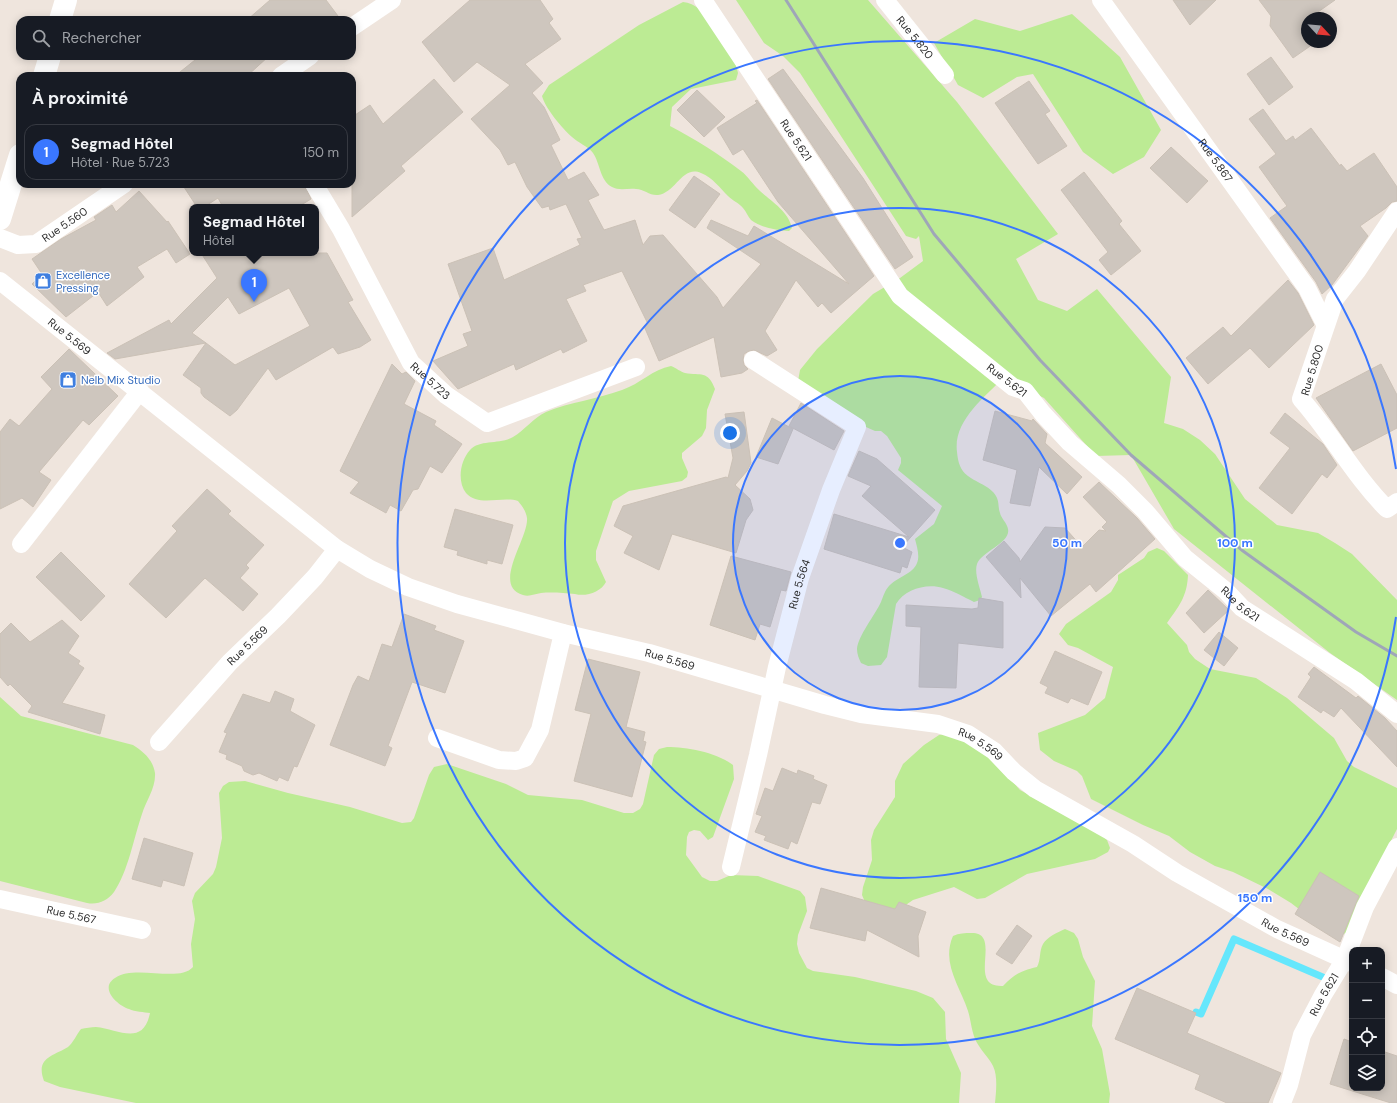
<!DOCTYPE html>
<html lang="fr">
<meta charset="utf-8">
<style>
body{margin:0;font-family:"DM Sans",sans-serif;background:#20242c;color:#f1f3f6}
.controls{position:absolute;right:12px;bottom:12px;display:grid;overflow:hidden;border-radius:8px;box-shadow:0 2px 10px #0003}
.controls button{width:36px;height:36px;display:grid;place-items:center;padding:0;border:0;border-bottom:1px solid #363941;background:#171b24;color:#f1f3f6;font:20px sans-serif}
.compass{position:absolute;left:1301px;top:12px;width:36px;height:36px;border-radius:50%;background:#171b24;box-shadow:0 2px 10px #0003;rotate:116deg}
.you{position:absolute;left:730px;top:433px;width:14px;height:14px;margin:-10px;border:3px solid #fff;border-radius:50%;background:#1a73e8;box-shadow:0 0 0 6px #1a73e833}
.badge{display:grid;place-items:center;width:26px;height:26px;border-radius:50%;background:#3a77ff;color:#fff;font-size:13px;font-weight:700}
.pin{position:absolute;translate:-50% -33px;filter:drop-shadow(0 1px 2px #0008)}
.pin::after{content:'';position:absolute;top:21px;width:14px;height:12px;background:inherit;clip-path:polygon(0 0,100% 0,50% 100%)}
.popup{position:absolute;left:189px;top:204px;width:130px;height:52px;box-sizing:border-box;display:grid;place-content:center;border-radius:8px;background:#171b24;filter:drop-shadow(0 1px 3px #0005);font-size:13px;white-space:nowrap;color:#9ea1a6}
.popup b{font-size:15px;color:#f1f3f6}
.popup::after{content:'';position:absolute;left:50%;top:100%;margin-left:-8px;border:8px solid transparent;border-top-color:#171b24}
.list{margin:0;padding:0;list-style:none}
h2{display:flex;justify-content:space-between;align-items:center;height:52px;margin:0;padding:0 16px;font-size:17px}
h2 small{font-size:13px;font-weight:400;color:#9ea1a6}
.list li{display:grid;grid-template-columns:26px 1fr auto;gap:12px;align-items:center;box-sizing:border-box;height:56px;margin:0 8px 8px;padding:0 8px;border:1px solid #363941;border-radius:12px}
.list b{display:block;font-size:15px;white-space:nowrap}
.list p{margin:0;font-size:13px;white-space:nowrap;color:#9ea1a6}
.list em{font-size:13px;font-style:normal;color:#9ea1a6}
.icon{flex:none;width:22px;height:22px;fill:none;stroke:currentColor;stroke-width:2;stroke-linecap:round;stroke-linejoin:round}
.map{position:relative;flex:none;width:1397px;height:1103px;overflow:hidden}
.search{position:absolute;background:#171b24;box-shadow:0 2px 10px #0003;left:16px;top:16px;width:340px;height:44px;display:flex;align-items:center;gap:10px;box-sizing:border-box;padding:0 14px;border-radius:12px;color:#9ea1a6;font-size:15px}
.panel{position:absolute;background:#171b24;box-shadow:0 2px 10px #0003;left:16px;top:72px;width:340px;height:116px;border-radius:12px}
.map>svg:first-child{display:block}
.green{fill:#bceb94}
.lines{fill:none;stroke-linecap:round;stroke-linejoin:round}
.stream{stroke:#65e7fc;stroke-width:7}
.building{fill:#cec6be;stroke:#cbc1b6}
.minor{stroke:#fff;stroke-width:18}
.secondary{stroke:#fff;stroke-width:22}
.rail{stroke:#9fa6b8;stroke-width:3}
.ring{fill:none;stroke:#3a77ff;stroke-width:2}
.labels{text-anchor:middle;stroke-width:3;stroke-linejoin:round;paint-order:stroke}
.street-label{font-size:11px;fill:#2c2c2c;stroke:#fff}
.shop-label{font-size:11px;fill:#366cbe;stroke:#fff;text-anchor:start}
.centre{fill:#3a77ff;stroke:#fff;stroke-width:2}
.ring-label{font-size:12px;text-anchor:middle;font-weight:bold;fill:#3a77ff;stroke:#fff;stroke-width:3;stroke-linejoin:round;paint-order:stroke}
</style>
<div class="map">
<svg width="1397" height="1103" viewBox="0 0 1397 1103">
<rect width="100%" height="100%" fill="#efe5dd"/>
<path class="green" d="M 736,0 L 868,0 L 957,102 L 1058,234 L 1016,259 L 1038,300 L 1067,311 L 1097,289 L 1171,377 L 1164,423 L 1183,429 L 1200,440 L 1215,454 L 1245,499 L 1277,525 L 1318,533 L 1335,543 L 1352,554 L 1397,600 L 1397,700 L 1330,653 L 1174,529 L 1131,455 L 1096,456 L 1044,398 L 1003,378 C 984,398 953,421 957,452 C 958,462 960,470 968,476 C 977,483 993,487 997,498 C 999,502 998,508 1000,513 C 1001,518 1007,523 1008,529 C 1011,543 982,551 977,564 C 974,573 980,588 982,597 L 980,600 L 974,602 C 964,597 954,591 943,588 C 927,583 905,589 896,604 L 887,657 L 881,665 L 868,666 L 861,663 C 859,659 857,654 857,649 C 858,636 875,615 881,602 C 883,597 885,590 889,586 C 897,577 913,574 917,563 C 920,556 917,547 915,539 L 934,524 L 942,506 L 898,470 L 901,463 L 901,458 L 887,436 L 881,431 L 875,431 L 857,423 L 798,381 L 800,370 L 817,349 L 873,294 L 900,278 L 923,261 L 919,236 L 916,239 L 906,236 L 800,73 L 783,56 L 764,43 Z
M 683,2 C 707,3 724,45 736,65 L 738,73 L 736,80 L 691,89 L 672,107 L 670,126 C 695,139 719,154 741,171 C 748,176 753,185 760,191 C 772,202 788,211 792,228 L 789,231 C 777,230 761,228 751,220 C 748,217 746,211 743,208 C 739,203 733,201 728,196 C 720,188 713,178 701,173 C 682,165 676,193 658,195 C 650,196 644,189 636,189 C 628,188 619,191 612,187 C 600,181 600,163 593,153 C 588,146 578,143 572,137 C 562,128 545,108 542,96 L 549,85 L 639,25 Z
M 1072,14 L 1120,57 L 1161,130 L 1144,157 L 1113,174 L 1083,152 L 1033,74 L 1017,77 L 983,98 L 958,85 L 934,43 L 975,19 L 1020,31 Z
M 671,366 C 676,368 681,372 685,373 C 701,376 708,370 715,389 L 707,410 L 706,428 L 702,436 L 682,453 L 682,458 L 688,472 L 687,477 L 682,481 L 629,491 L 613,501 L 596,551 L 596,560 L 606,582 C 601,592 586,597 575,594 C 564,593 552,592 541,593 C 535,594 529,597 523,595 C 491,586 529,538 527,518 C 526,511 522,506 518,501 C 502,496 478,507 466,493 C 457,481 460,461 470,450 C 480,439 500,445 513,437 C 525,430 533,418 546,412 C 570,402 598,399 622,390 C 640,384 653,369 671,366 Z
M 1157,548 L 1164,551 L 1188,575 C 1187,597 1179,606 1167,623 L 1187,645 L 1189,652 L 1195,659 L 1210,669 L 1256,678 L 1287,698 L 1334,738 L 1347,761 L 1354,767 L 1397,788 L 1397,829 L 1368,886 L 1351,930 L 1338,937 L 1334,936 L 1291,903 L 1268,889 L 1233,872 L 1215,866 L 1190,852 L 1169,836 L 1143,825 L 1091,799 L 1082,776 L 1077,771 L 1054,761 L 1040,750 L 1038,733 L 1085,715 L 1105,698 L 1113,667 L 1078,648 L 1068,645 L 1059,634 L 1066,624 L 1111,592 L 1118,580 L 1118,575 L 1144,558 L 1148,552 Z
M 0,697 L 21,716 L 133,745 C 144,752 153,760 155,773 C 156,788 146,801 142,814 C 134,837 128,872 114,892 C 107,901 98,905 87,903 L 0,881 Z
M 948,733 L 987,752 L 1020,790 L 1100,833 L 1107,840 L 1110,848 L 1108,852 L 1095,859 L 1027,874 L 985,898 L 977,899 L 954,887 L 913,900 L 894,913 L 865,902 L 862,895 L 863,887 L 872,860 L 871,840 L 874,830 L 895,797 L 895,781 L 903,764 L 924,745 L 939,735 Z
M 667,747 C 687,747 716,752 733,765 L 734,779 L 713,837 L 708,840 L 700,831 L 694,830 L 689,832 L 687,837 L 686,855 L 702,877 L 710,881 L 717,881 L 731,875 L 758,876 L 800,891 L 805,897 L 807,911 L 798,935 L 797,944 L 799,953 L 807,968 L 813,971 L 855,977 L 916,991 L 933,998 L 945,1012 L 946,1039 L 961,1073 L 959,1103 L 136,1103 L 60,1087 L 44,1081 C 35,1057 54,1056 68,1047 C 73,1043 77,1034 81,1029 C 86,1028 91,1027 96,1027 C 118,1029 143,1047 150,1013 C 144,1012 135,1012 129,1009 C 117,1005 99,988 115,978 C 135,964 179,983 193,967 L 191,944 L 195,919 L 192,901 L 195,893 L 213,874 L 216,867 L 222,838 L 219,793 L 223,786 L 229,782 L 245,781 L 288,793 L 350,807 L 402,823 L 411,822 L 414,818 L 429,775 L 434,767 L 447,764 L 506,784 L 528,795 L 582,800 L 624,813 L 633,813 L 640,809 L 643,804 L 654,755 L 659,749 Z
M 1065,929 L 1074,933 L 1078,939 L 1083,957 L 1095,981 L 1092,1026 L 1102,1049 L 1110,1094 L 1109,1103 L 995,1103 C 996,1092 998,1076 993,1066 C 990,1059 983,1053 979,1046 C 971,1034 972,1024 968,1011 C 960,986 941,963 953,936 C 959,933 965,933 971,933 C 1004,932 965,988 1003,986 C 1015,974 1020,971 1037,967 C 1041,960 1039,951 1043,944 C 1047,937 1058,932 1065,929 Z"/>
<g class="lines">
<path class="stream" d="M 1196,1012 L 1201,1014 L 1234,939 L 1332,981"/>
</g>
<path class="building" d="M 270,0 L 326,0 L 341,20 L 247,20 Z
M 470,0 L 540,0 L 553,19 L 549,23 L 561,39 L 525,64 L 543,83 L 532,93 L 544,107 L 560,140 L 551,145 L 568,180 L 584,172 L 599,195 L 588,200 L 604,230 L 635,220 L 643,245 L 650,236 L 663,235 L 717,297 L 723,308 L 761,264 L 707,228 L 711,220 L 748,236 L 754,226 L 849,284 L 778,202 L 743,149 L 733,155 L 717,128 L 757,103 L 755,101 L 757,100 L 874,276 L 831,313 L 822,303 L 818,307 L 796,280 L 765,331 L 777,350 L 767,356 L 754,350 L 749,351 L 744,354 L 743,360 L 744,365 L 748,369 L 742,373 L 721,377 L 714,337 L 659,361 L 644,326 L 648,324 L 622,271 L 583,285 L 586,291 L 566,299 L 587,341 L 563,353 L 561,349 L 516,370 L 514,364 L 458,389 L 433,361 L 468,346 L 463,334 L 472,331 L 448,264 L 493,248 L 504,280 L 580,245 L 577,239 L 582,238 L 566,204 L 550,210 L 549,206 L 542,208 L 527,187 L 515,162 L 508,165 L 500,150 L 471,119 L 510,85 L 477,62 L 454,82 L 422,42 Z
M 1173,0 L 1216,0 L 1190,25 Z
M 1259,0 L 1335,0 L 1318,12 L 1322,18 L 1307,18 L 1307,42 L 1316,42 L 1293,58 L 1270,26 L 1271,16 Z
M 200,56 L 269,56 L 247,76 L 175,76 Z
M 1271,57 L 1293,87 L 1269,105 L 1247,74 Z
M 783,69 L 863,178 L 913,257 L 895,269 L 768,79 Z
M 434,79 L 463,112 L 401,166 L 405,171 L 352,217 L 352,117 L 370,105 L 383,124 Z
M 1029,81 L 1050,111 L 1045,114 L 1067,146 L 1038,164 L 995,103 Z
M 697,90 L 725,117 L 704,137 L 677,110 Z
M 1263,109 L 1286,141 L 1293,136 L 1295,140 L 1311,128 L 1340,166 L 1341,164 L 1347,171 L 1374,153 L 1397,187 L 1397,201 L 1392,202 L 1386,208 L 1360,226 L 1368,236 L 1332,285 L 1322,294 L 1316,282 L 1270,218 L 1287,206 L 1259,167 L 1276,154 L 1249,119 Z
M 1171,147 L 1208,181 L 1187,203 L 1150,168 Z
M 1084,172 L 1122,221 L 1119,224 L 1141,251 L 1111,275 L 1099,260 L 1108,252 L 1061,190 Z
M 694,176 L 720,194 L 695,228 L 669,210 Z
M 182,184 L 304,184 L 311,199 L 298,207 L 223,207 L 218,198 L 204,207 L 197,207 Z
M 139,191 L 167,222 L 168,221 L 190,254 L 176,263 L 167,249 L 137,267 L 144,277 L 107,306 L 98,292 L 66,317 L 32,284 L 42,274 L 32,259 L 61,239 L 96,220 L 94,217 L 112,205 L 116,212 Z
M 201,253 L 327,253 L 353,300 L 348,302 L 371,340 L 360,347 L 338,354 L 333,347 L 276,380 L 268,368 L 237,410 L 230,416 L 204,397 L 201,393 L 201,388 L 183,375 L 206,343 L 235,365 L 310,326 L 289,288 L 239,314 L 228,297 L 192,333 L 206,343 L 115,359 L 107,353 L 169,320 L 171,324 L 217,278 Z
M 1288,280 L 1298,293 L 1314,325 L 1269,368 L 1250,348 L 1208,384 L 1186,358 L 1223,327 L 1231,336 Z
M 69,349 L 118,396 L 89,425 L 83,420 L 39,472 L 51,480 L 33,507 L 22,498 L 0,509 L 0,432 L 10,419 L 19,426 L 52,389 L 41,377 Z
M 392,364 L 402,374 L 406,372 L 415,381 L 404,404 L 436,421 L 434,425 L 462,444 L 442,473 L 430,466 L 418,489 L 413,490 L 401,511 L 390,505 L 386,513 L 350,493 L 359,482 L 340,471 Z
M 1381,364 L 1397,395 L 1397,428 L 1353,451 L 1316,398 Z
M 801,403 L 844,431 L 834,450 L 789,426 Z
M 995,411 L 1032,421 L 1033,419 L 1047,434 L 1045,443 L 1082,477 L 1067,494 L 1039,467 L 1030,506 L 1010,503 L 1017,470 L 983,460 Z
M 744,412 L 751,463 L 747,471 L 735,485 L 750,499 L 753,510 L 746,520 L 736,553 L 672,534 L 659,570 L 624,553 L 633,536 L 614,526 L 623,506 L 726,477 L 728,478 L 733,458 L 725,414 Z
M 1285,413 L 1323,444 L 1337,465 L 1327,478 L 1322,474 L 1292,514 L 1259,488 L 1290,448 L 1270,433 Z
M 772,418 L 793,429 L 778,464 L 756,457 Z
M 859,451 L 877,459 L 935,510 L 902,547 L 912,552 L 907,568 L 902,566 L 900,573 L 824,549 L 834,514 L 909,537 L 862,496 L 871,486 L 848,476 Z
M 1099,482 L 1137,518 L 1155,539 L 1096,592 L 1090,584 L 1051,616 L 1020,578 L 1021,598 L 986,557 L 1004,541 L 1019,558 L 1020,562 L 1045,527 L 1065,528 L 1082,547 L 1099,530 L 1106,531 L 1102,527 L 1107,522 L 1083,497 Z
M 207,489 L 231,511 L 228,514 L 264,545 L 246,565 L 249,568 L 240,578 L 258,594 L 243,611 L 205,578 L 166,618 L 129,584 L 177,531 L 172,526 Z
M 455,509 L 513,525 L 502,564 L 487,560 L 487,564 L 457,555 L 458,551 L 444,547 Z
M 61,552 L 105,596 L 81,621 L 36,577 Z
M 731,556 L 791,572 L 786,591 L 781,590 L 770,627 L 760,624 L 755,640 L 710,625 Z
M 1208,590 L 1229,610 L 1204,633 L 1186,613 Z
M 979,598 L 1003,602 L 1003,648 L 958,643 L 956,688 L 919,687 L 921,627 L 906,626 L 906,605 L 972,609 L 978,608 Z
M 404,614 L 436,626 L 434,630 L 464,641 L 445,693 L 412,682 L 388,746 L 392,748 L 385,766 L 330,745 L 353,685 L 358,676 L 369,681 L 382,644 L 392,647 Z
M 62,620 L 79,636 L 68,653 L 80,661 L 78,664 L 84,668 L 62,703 L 105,715 L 100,734 L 28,712 L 32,706 L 10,684 L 8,686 L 0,677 L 0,634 L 11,623 L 30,642 Z
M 1219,632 L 1238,648 L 1224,666 L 1204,650 Z
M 1055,651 L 1102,672 L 1088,705 L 1071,698 L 1068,703 L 1045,693 L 1048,687 L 1040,683 Z
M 588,659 L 640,672 L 626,727 L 645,732 L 643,741 L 646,742 L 632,797 L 574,781 L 591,714 L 575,710 Z
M 1314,667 L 1356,698 L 1358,696 L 1385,718 L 1397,731 L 1397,767 L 1341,708 L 1334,717 L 1323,710 L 1321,713 L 1298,697 L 1311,677 L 1308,674 Z
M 275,691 L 294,699 L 290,711 L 315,725 L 297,767 L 294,766 L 288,781 L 279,777 L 277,781 L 259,773 L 253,775 L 244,771 L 242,766 L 226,759 L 227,755 L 219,752 L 227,733 L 224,732 L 243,694 L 270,703 Z
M 782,768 L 797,774 L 798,770 L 814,776 L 813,779 L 827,785 L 820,804 L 812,802 L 797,844 L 791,841 L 788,849 L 764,840 L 766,836 L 755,832 L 762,816 L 756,814 L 765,788 L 773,791 Z
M 144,838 L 193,853 L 184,886 L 163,880 L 161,887 L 132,879 Z
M 1320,872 L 1359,896 L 1340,942 L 1295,914 Z
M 821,888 L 895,909 L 899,902 L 926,912 L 918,936 L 919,957 L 867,930 L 865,941 L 810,928 Z
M 1017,925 L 1032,936 L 1012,964 L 996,954 Z
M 1137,988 L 1196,1013 L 1187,1033 L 1281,1073 L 1268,1103 L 1227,1103 L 1195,1089 L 1200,1075 L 1115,1039 Z
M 1344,1039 L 1352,1042 L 1352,1088 L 1382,1088 L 1382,1051 L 1397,1056 L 1397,1103 L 1391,1103 L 1330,1084 Z"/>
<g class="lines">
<g class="minor">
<path id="s1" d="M 703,0 L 900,296 L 1013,387 L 1025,391 L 1043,414 L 1070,443 L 1119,485 L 1145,511 L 1185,558 L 1226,591 L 1242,608 L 1356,681 L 1397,714"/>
<path id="s2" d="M 885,0 L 945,75"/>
<path id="s3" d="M 1101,0 L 1307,288 L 1325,324"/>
<path d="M 352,27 L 392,0"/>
<path d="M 281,76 L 310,56"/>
<path id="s4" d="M 314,184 L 341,229 L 411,363 L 446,395 L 487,423 L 636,367"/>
<path d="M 1397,211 L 1357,271 L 1335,299 L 1301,399 C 1332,434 1354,476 1387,509 L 1397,502"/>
<path id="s5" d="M 0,238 L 18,245 L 36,244 L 124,184"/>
<path id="s6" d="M 0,281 L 337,549 L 370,569 L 408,587 L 457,604 L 563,633 L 649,653 L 825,705 L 861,714 L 938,724 L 968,734 L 994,751 L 1014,772 L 1035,789 L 1133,844 L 1177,873 L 1277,929 L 1352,963"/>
<path d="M 21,544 L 140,391"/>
<path d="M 437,738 L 499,760 L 516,761 L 525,758 L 540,730 L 563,633"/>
<path id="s7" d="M 159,742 L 230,662 L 278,616 L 315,577 L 337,549"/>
<path id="s8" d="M 731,867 L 758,755 L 777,667 L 800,578 L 831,490 L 857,427 L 753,360"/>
<path id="s9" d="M 0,899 L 142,930"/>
<path d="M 1382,977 L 1397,985"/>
<path id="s10" d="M 1282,1103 L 1289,1085 L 1302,1035 L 1323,995 L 1345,959 L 1365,907 L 1397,847"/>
</g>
<path class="secondary" d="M 60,20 L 66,0
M 44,76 L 50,56
M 0,219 L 20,155"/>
<path class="rail" d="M 786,0 L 934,234 L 1040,360 L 1131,455 L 1243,551 L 1356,632 L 1397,656"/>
</g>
<circle cx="900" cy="543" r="167" fill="#3a77ff" fill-opacity=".12"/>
<g class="ring">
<circle cx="900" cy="543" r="167"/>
<circle cx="900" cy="543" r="335"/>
<path d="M1396 617A502 502 0 1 1 1396 469"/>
</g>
<defs>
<g id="shop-square" transform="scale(0.9)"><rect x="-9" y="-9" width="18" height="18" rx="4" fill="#3f7fe0" stroke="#fff"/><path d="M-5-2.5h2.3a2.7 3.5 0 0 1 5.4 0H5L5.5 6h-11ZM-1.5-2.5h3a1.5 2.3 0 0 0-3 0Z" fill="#fff"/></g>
</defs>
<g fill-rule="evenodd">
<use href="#shop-square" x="43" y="281"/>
<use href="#shop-square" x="68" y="380"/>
</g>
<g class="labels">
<g class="street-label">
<text dy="4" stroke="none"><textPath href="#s2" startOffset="48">Rue 5.820</textPath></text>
<text dy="4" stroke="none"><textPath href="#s1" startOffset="168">Rue 5.621</textPath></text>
<text dy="4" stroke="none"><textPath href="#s3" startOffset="197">Rue 5.867</textPath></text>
<text dy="4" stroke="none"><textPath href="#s5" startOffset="72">Rue 5.560</textPath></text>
<text dy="4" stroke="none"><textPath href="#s6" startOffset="89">Rue 5.569</textPath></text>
<text transform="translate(1312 370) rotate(-73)" y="4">Rue 5.800</text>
<text dy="4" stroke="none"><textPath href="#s4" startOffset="230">Rue 5.723</textPath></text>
<text transform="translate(1007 380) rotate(37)" y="4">Rue 5.621</text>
<text dy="4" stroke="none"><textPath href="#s8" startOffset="291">Rue 5.564</textPath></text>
<text dy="4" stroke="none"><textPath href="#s1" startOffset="817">Rue 5.621</textPath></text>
<text dy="4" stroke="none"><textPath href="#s7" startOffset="131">Rue 5.569</textPath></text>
<text dy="4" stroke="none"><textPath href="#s6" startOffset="783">Rue 5.569</textPath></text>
<text dy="4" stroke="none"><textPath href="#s6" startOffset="1107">Rue 5.569</textPath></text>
<text dy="4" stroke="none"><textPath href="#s9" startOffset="73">Rue 5.567</textPath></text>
<text dy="4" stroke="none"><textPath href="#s6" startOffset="1467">Rue 5.569</textPath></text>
<text dy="4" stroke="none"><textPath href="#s10" startOffset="117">Rue 5.621</textPath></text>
</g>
<g class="shop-label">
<text x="56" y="279">Excellence<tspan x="56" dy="13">Pressing</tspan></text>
<text x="81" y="384">Nelb Mix Studio</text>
</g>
</g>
<circle cx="900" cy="543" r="6" class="centre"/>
<g class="ring-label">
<text x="1067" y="547">50 m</text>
<text x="1235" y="547">100 m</text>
<text x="1255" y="902">150 m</text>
</g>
</svg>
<div class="controls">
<button>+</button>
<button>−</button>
<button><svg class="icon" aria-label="locate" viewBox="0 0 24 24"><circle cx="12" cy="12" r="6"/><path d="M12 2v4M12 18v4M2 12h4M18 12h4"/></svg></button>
<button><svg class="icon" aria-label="layers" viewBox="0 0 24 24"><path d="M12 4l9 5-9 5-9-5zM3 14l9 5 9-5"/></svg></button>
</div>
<svg class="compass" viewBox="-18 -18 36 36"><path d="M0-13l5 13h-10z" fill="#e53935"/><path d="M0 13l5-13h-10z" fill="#9ea1a6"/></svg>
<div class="you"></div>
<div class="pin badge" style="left:254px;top:302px">1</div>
<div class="popup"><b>Segmad Hôtel</b>Hôtel</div>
<div class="search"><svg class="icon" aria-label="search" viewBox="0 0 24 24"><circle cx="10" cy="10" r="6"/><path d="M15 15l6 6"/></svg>Rechercher</div>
<section class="panel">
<h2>À proximité<small></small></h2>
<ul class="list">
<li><span class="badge">1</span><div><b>Segmad Hôtel</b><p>Hôtel · Rue 5.723</p></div><em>150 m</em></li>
</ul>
</section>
</div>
